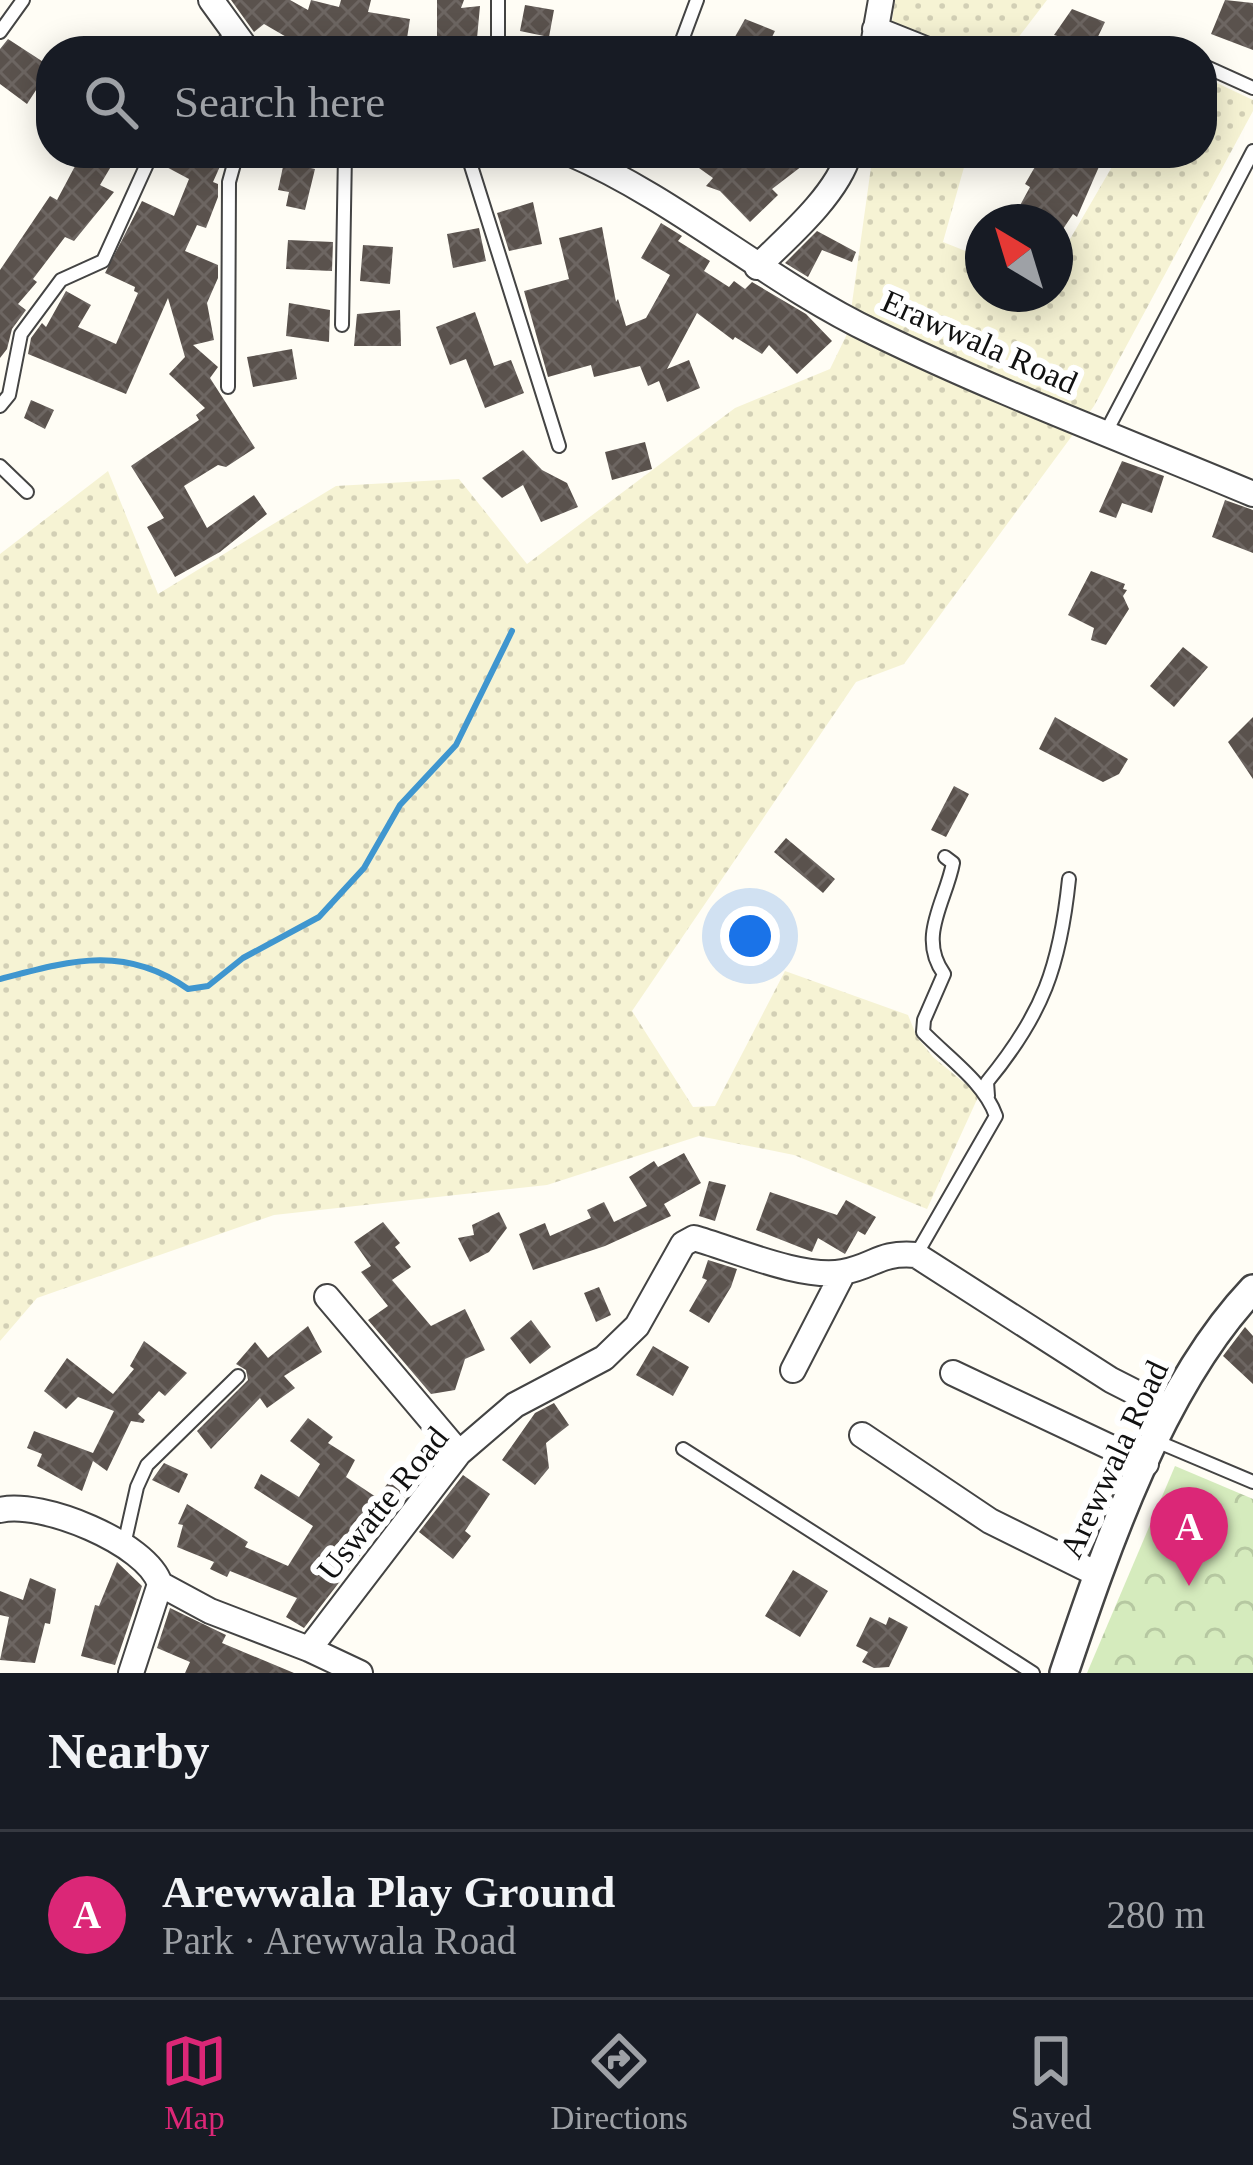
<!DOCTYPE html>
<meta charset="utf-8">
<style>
body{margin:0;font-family:Georgia,serif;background:#242831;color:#f1f3f6}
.compass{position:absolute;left:965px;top:204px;width:108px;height:108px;border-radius:50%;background:#171b24;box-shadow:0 6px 30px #0003;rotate:322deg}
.you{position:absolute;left:750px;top:936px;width:42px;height:42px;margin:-30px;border:9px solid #fff;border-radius:50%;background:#1a73e8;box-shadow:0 0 0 18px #1a73e833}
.badge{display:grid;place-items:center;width:78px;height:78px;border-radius:50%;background:#db2777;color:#fff;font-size:39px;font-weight:700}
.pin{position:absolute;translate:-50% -99px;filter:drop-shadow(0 3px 6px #0008)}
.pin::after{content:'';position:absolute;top:63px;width:42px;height:36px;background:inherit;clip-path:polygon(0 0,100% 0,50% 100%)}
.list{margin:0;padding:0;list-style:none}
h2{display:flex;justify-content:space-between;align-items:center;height:156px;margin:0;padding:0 48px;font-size:51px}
h2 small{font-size:39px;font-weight:400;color:#9ea1a6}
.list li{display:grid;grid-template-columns:78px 1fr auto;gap:36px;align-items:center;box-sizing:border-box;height:168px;padding:0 48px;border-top:3px solid #363941}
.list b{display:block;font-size:45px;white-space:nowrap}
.list p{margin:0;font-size:39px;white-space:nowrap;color:#9ea1a6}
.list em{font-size:39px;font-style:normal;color:#9ea1a6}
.icon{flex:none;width:66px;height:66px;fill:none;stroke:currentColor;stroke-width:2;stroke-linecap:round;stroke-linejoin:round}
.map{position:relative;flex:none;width:1253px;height:1673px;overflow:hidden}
.search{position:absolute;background:#171b24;box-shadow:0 6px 30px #0003;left:36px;right:36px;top:36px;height:132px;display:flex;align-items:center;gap:30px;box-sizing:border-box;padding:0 42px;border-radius:48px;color:#9ea1a6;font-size:45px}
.sheet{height:324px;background:#171b24}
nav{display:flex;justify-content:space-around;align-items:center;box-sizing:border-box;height:168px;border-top:3px solid #363941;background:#171b24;font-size:33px;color:#9ea1a6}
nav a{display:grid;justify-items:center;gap:6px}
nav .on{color:#db2777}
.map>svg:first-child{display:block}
.farmland{fill:url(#farmland-dots)}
.park{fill:url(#park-crowns)}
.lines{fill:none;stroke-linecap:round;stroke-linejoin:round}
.stream{stroke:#3f96cf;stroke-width:6}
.building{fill:url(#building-cross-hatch)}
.service-casing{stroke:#444;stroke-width:16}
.minor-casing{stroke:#444;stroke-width:28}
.tertiary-casing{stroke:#444;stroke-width:32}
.service{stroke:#fff;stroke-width:12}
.minor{stroke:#fff;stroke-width:24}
.tertiary{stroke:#fff;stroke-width:27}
.labels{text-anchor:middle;stroke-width:12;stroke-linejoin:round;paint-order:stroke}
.street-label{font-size:33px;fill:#111;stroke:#fff}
</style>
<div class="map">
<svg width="1253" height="1673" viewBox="0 0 1253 1673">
<defs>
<pattern id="farmland-dots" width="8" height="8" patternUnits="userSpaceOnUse" patternTransform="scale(3)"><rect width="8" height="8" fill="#f6f3d4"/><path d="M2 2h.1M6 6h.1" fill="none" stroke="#d2cfb5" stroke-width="1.8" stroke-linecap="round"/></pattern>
<pattern id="park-crowns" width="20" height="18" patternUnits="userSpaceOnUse" patternTransform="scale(3)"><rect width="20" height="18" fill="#d5ebbd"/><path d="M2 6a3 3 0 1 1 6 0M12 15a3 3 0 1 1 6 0" fill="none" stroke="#b6c8a1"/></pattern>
<pattern id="building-cross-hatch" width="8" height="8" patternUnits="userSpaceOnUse" patternTransform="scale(3)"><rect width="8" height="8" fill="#5a524d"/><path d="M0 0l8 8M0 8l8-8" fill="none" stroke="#6d6662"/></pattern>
</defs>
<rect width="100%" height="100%" fill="#fffdf5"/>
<path class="farmland" d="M 895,0 L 1047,0 L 1008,51 L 888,51 Z
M 1202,76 L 1253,100 L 1253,111 L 1094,406 L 904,664 L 856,682 L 632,1011 L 693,1107 L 715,1106 L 785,971 L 908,1015 L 917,1037 L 933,1057 L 979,1095 L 927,1209 L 794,1155 L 699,1136 L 547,1185 L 274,1215 L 37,1298 L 0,1341 L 0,554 L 108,471 L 158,594 L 336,486 L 459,479 L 527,564 L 735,408 L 830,369 L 848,332 L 873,153 L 968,153 L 943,242 L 983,258 L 983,294 L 1055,294 L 1055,265 L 1120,153 L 1202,153 Z"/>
<path class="park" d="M 1175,1466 L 1253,1499 L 1253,1673 L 1087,1673 Z"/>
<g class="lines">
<path class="stream" d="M 0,979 C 69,961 124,944 188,989 L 208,986 L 243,958 L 319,917 L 364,868 L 400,805 L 456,745 L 512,631"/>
</g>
<path class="building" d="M 231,0 L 290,0 L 308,10 L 311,0 L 339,7 L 341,0 L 371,0 L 368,12 L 410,19 L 405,51 L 388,51 L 362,36 L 358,51 L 325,51 L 302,46 L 264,24 L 254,32 Z
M 437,0 L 464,0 L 461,8 L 480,6 L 476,49 L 437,47 Z
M 1225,0 L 1253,3 L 1253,50 L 1211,34 Z
M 525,5 L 554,10 L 549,37 L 520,31 Z
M 1072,9 L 1105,22 L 1093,47 L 1054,35 Z
M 745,19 L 775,31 L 765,51 L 727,51 Z
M 8,39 L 51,67 L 27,104 L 0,84 L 0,49 Z
M 82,153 L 119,153 L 100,185 L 114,192 L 74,241 L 65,237 L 33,279 L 37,282 L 18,304 L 26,310 L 12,329 L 7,349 L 0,358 L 0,270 L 50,196 L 57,200 Z
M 162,153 L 226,153 L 213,182 L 218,184 L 218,197 L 206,228 L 197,225 L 185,251 L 218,265 L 218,278 L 207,303 L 214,340 L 193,345 L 218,367 L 210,378 L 255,448 L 226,467 L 218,465 L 184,486 L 207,528 L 254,495 L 267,514 L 220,552 L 175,577 L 147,527 L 164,518 L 131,466 L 199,420 L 196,415 L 205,408 L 169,374 L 185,357 L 168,298 L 126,394 L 28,354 L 31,338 L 42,323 L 46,327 L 66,291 L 91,305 L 78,327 L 116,344 L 138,293 L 134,291 L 135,287 L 105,273 L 142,201 L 174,216 L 189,179 L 159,163 Z
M 678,153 L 819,153 L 772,189 L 778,195 L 750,222 L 720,191 L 706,186 L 713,178 Z
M 1043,153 L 1105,153 L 1077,217 L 1073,214 L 1055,241 L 1055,222 L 1011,222 L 1030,187 L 1025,184 Z
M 284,162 L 315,169 L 305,210 L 286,206 L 289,192 L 278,190 Z
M 533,202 L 542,244 L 509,251 L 497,213 Z
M 661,223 L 682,236 L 678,241 L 710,261 L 704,271 L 729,287 L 734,281 L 745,289 L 752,282 L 806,314 L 832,341 L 797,374 L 769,345 L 762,354 L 735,337 L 733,340 L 697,313 L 667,369 L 689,360 L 700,388 L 667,402 L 659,381 L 648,386 L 640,366 L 594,377 L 591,365 L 548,377 L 524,291 L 569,279 L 559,238 L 602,227 L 616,302 L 618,299 L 626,326 L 646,318 L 670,275 L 641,258 Z
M 479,228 L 486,261 L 453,268 L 447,234 Z
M 817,231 L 856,252 L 852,262 L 822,250 L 808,277 L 785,263 Z
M 288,240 L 333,242 L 332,271 L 286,269 Z
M 363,245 L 393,247 L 390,284 L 360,281 Z
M 289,303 L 330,310 L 329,342 L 286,336 Z
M 400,310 L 401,346 L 354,346 L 357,314 Z
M 475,312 L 494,366 L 511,360 L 524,393 L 485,408 L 466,359 L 450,365 L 436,327 Z
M 292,349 L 297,379 L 253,387 L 247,357 Z
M 31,400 L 54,410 L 45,429 L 24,418 Z
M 645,442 L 652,469 L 612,480 L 605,452 Z
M 523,450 L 542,470 L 567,483 L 578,507 L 541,522 L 523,485 L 502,498 L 482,478 Z
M 1122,461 L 1164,476 L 1152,513 L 1122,503 L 1116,518 L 1099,512 Z
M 1225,500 L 1253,510 L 1253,553 L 1212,537 Z
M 1091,571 L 1125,584 L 1123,589 L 1127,590 L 1123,596 L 1129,609 L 1106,645 L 1091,640 L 1094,628 L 1068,615 Z
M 1183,647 L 1208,667 L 1174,707 L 1150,686 Z
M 1055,717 L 1128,759 L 1119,774 L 1103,782 L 1039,749 Z
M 1253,717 L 1253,779 L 1228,742 Z
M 954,786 L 969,794 L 946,837 L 931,830 Z
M 786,838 L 835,879 L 823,893 L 774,852 Z
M 684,1153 L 701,1183 L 664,1204 L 671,1216 L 605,1246 L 533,1270 L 519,1234 L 545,1223 L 550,1236 L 591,1218 L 587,1210 L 604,1202 L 614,1222 L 647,1206 L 629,1177 L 654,1161 L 658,1167 Z
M 709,1181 L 726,1185 L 715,1221 L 699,1216 Z
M 770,1192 L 837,1215 L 846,1200 L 876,1217 L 865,1235 L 858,1231 L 845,1254 L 818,1238 L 812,1252 L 756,1230 Z
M 499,1212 L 507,1228 L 489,1252 L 470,1262 L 458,1238 L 474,1235 L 472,1225 Z
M 383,1222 L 400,1243 L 395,1247 L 411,1267 L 392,1280 L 431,1326 L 465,1309 L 485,1350 L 465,1359 L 455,1390 L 431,1394 L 368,1320 L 388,1306 L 361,1272 L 371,1266 L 354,1242 Z
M 708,1260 L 737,1269 L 731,1287 L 709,1323 L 689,1311 L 707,1280 L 702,1278 Z
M 599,1287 L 611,1315 L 596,1322 L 584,1293 Z
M 531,1320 L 551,1347 L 530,1364 L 510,1338 Z
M 308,1326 L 322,1352 L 284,1376 L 295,1388 L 267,1408 L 260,1398 L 211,1449 L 197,1431 L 248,1380 L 246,1370 L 236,1364 L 255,1342 L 268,1358 Z
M 1245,1327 L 1253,1336 L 1253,1384 L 1223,1356 Z
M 144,1341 L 187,1373 L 165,1396 L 159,1391 L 138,1414 L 145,1420 L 143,1423 L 131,1421 L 107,1471 L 93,1461 L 82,1491 L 37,1466 L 42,1454 L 27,1448 L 34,1431 L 93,1453 L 114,1411 L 78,1397 L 66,1409 L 44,1391 L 67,1358 L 113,1394 L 134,1369 L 130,1366 Z
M 653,1346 L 689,1367 L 673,1396 L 636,1375 Z
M 554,1403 L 569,1425 L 546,1443 L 549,1468 L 535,1485 L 502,1460 L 535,1413 Z
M 308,1418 L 333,1437 L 328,1443 L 355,1460 L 346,1477 L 388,1505 L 363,1542 L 368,1545 L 304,1628 L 286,1617 L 297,1598 L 230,1571 L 227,1577 L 210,1569 L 214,1562 L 177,1547 L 183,1525 L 178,1524 L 187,1504 L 248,1542 L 245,1547 L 288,1566 L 313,1526 L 254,1488 L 261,1474 L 299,1497 L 320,1464 L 290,1441 Z
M 164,1463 L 188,1474 L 179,1493 L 152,1480 Z
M 463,1475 L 490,1494 L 465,1531 L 471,1536 L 453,1559 L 419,1532 Z
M 393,1476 L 411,1489 L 396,1508 L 379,1495 Z
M 117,1562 L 142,1586 L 115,1665 L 81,1656 L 95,1605 L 99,1606 Z
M 793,1570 L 828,1591 L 800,1637 L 765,1616 Z
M 30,1578 L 56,1589 L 50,1624 L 45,1623 L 35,1663 L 0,1660 L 9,1617 L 0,1615 L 0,1591 L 23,1600 Z
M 170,1608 L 226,1635 L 222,1643 L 294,1673 L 185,1673 L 190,1662 L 157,1648 Z
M 870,1617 L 886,1625 L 889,1617 L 908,1627 L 889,1667 L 874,1668 L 862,1662 L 868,1652 L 856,1646 Z"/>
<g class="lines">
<g class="service-casing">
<path id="service" d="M 0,32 L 23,0
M 214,51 L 232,34
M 498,51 L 498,0
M 678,51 L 697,0
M 1202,65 L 1253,88
M 467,153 L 559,446
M 615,173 L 627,153
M 342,325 L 345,153
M 228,387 L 229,182 L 237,153
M 0,406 L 9,395 L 21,334 L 61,280 L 103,261 L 152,153
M 1106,432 L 1253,151
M 0,466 L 27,492
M 988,1096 L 987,1082 C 1043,1014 1060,966 1069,879
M 916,1255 L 996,1116 C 984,1082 948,1058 923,1032 L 924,1020 L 944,974 C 917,937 946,901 953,863 L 945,857
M 1156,1441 L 1253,1482
M 683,1449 L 1033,1673
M 124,1545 L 137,1487 L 147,1465 L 238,1376"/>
</g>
<g class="minor-casing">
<path id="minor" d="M 211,0 L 248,51
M 875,29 L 930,51
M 872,51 L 881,0
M 569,153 C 678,200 768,282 875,333 C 998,393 1127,441 1253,494
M 757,267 C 787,238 838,194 849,153
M 327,1297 L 459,1453
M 793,1370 L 843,1273
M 953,1373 L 1146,1464
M 862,1435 L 990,1521 L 1097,1574
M 0,1510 C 41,1500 147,1543 160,1584 L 210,1611 L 309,1649 L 459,1453 L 515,1405 L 604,1358 L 637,1326 L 683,1244 L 694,1238 C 733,1249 804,1280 843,1272 C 875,1266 879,1252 916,1255 L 1111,1380 L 1170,1410
M 309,1649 L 360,1673
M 131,1673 L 160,1584"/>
</g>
<g class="tertiary-casing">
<path id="tertiary" d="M 1064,1673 C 1106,1548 1161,1386 1253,1289"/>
</g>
<use href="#service" class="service"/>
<use href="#minor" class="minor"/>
<use href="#tertiary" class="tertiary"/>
</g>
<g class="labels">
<g class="street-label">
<text transform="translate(980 341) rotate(24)" y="12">Erawwala Road</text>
<text transform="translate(1113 1459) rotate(-65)" y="12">Arewwala Road</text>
<text transform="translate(382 1503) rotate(-51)" y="12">Uswatte Road</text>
</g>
</g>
</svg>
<svg class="compass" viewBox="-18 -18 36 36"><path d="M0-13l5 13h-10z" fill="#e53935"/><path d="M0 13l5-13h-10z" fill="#9ea1a6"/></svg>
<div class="you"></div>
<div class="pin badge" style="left:1189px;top:1586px">A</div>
<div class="search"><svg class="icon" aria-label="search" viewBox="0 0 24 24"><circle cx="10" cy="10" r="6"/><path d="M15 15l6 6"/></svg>Search here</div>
</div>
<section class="sheet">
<h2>Nearby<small></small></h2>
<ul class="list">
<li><span class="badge">A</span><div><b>Arewwala Play Ground</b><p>Park · Arewwala Road</p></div><em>280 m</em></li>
</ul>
</section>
<nav>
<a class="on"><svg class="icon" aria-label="map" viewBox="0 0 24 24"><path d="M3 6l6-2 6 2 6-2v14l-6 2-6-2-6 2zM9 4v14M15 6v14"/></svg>Map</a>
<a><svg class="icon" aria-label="directions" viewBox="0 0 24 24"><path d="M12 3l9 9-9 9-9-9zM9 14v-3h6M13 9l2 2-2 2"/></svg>Directions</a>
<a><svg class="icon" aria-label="saved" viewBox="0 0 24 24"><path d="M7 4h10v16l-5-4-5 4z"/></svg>Saved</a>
</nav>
